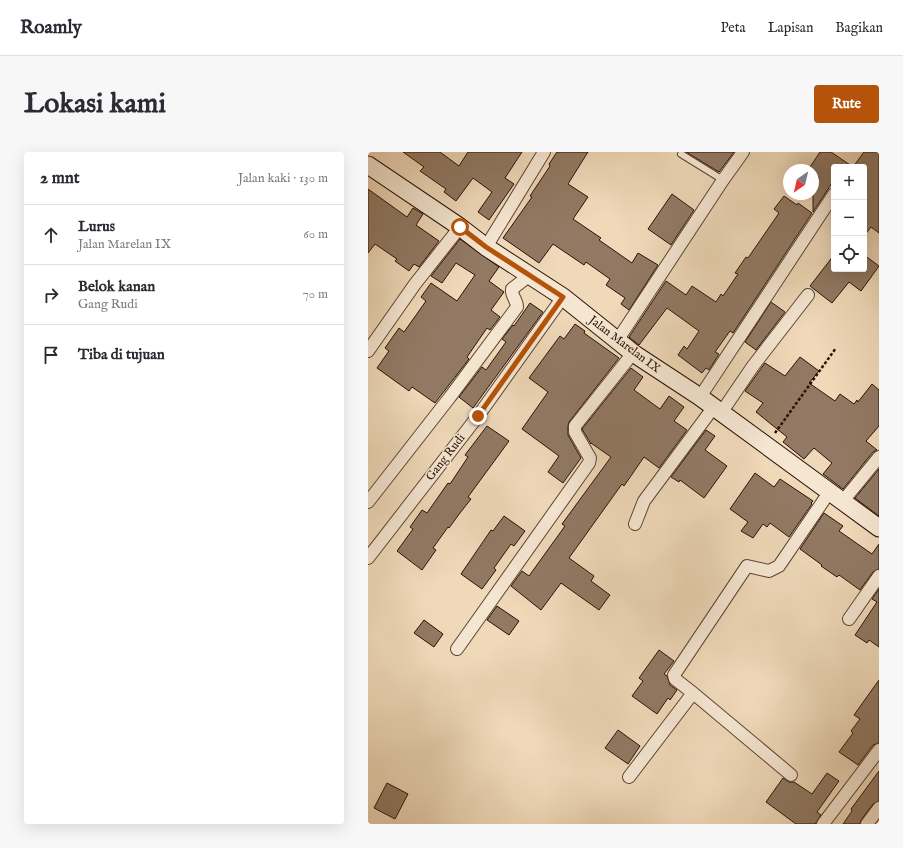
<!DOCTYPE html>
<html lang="id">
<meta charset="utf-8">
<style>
body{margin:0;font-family:"IM FELL English",serif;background:#f7f7f7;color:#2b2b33}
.controls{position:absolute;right:12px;top:12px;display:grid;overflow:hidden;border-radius:4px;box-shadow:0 4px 16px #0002}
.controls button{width:36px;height:36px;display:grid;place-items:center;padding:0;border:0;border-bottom:1px solid #e1e1e2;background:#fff;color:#2b2b33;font:20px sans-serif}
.compass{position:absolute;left:415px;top:12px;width:36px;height:36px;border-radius:50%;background:#fff;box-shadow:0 4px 16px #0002;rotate:214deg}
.stop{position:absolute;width:12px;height:12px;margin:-9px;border:3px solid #b45309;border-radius:50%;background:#fff}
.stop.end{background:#b45309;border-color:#fff;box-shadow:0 1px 4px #0008}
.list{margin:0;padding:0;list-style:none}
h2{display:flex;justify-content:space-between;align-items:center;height:52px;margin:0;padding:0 16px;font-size:17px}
h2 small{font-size:13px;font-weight:400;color:#7c7c81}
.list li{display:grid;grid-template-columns:26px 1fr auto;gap:12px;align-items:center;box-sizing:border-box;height:60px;padding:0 16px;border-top:1px solid #e1e1e2}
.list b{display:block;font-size:15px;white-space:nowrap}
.list p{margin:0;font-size:13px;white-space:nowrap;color:#7c7c81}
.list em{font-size:13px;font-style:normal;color:#7c7c81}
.icon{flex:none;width:22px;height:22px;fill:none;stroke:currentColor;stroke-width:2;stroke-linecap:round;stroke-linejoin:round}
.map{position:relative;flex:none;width:511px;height:672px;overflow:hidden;border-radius:4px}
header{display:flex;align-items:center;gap:24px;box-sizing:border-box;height:56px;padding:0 20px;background:#fff;border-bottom:1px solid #e1e1e2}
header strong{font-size:19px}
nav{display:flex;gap:22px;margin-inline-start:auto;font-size:14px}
.intro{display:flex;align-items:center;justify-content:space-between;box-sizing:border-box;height:96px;padding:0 24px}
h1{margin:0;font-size:28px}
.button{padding:10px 18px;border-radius:4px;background:#b45309;color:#fff;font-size:14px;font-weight:700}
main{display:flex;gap:24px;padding:0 24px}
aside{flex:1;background:#fff;border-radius:4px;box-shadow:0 4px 16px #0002}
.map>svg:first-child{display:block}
.building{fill:#917963;stroke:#2c1206}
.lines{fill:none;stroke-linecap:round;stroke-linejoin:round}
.lane-casing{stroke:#5d4433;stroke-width:8}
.street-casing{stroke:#5d4433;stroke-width:14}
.secondary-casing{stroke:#2c1206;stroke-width:19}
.path{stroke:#2c1206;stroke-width:2.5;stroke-dasharray:3 2;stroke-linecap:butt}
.lane{stroke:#f5e6d2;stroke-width:6}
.street{stroke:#f5e6d2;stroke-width:12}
.secondary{stroke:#f5e6d2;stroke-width:17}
.route{stroke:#b45309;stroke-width:5}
.labels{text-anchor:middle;stroke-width:3;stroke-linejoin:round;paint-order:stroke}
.street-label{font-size:12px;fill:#2c1206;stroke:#f5e6d2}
</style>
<header>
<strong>Roamly</strong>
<nav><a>Peta</a><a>Lapisan</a><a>Bagikan</a></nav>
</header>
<div class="intro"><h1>Lokasi kami</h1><a class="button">Rute</a></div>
<main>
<aside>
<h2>2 mnt<small>Jalan kaki · 130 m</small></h2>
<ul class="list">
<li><svg class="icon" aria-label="ahead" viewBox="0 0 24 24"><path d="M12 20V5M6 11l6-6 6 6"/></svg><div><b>Lurus</b><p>Jalan Marelan IX</p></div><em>60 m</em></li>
<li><svg class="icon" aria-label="right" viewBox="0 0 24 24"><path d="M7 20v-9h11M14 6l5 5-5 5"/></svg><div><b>Belok kanan</b><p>Gang Rudi</p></div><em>70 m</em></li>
<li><svg class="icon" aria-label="arrive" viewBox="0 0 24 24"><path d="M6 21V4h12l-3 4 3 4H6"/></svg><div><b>Tiba di tujuan</b></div></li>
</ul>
</aside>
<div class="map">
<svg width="511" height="672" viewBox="0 0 511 672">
<rect width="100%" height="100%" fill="#efd9b9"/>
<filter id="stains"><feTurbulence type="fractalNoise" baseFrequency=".005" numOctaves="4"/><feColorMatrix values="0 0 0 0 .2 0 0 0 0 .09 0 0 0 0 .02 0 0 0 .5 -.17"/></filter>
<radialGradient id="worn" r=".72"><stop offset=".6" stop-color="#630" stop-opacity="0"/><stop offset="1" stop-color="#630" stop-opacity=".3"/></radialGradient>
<path class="building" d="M 35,0 L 72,0 L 91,14 L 100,0 L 154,0 L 137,26 L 146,32 L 121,68 L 110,60 L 124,40 L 105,26 L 88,49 L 76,40 L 78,37 L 52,19 L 56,15 Z
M 189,0 L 220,0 L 200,32 L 220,45 L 205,67 L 233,86 L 231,88 L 264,111 L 270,101 L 290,113 L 261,158 L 253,152 L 257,146 L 238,133 L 242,127 L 218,110 L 216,113 L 185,92 L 171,111 L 135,86 L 164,45 L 162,44 L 182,14 L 181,12 Z
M 318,0 L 366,0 L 351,20 Z
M 452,0 L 463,0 L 485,15 L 466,15 L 466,28 L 445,60 L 445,35 L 451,26 L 445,22 L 445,18 L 440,18 Z
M 496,0 L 511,0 L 511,81 L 503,75 L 496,84 L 496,15 L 485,15 Z
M 0,37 L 39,65 L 45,56 L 55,62 L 48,73 L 71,89 L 51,115 L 46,112 L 41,119 L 27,109 L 29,107 L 7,92 L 0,101 Z
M 304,42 L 326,58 L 303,93 L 280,77 Z
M 416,44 L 429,53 L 430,51 L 444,61 L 365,181 L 362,179 L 347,200 L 351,202 L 341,218 L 338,216 L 334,221 L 310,203 L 316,194 L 319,197 L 331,179 L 299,156 L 271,193 L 261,185 L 298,129 L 318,143 L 324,134 L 348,150 L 353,142 L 355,144 L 370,122 L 367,121 L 378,105 L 380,106 L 411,61 L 406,57 Z
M 92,87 L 131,115 L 121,129 L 136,140 L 123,158 L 132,165 L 122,178 L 119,176 L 99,205 L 101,207 L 67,251 L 44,235 L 41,239 L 9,216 L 21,199 L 17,196 L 31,176 L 36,180 L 58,149 L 53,145 L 63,131 L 89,149 L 107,123 L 88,111 L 74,131 L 63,124 Z
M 466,103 L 466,117 L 496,117 L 496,103 L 511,114 L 493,139 L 481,130 L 464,151 L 442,134 Z
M 403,150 L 417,160 L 388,198 L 377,190 Z
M 162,151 L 175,160 L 105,256 L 91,245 L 114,215 L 118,218 L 138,190 L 134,187 L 145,173 L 146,174 Z
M 207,172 L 217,179 L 216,181 L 251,206 L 201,270 L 200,274 L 200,283 L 213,306 L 195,331 L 180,320 L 191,304 L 154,277 L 180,240 L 161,226 L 192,184 L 196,187 Z
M 432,205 L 451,219 L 441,231 L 467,249 L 472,242 L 486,252 L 489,248 L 490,250 L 504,232 L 511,238 L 511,274 L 498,289 L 509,298 L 505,300 L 475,337 L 455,322 L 464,311 L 446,296 L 436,307 L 415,290 L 419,285 L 388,260 L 395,251 L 377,239 L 397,211 L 417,224 Z
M 263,216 L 275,225 L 266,238 L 292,257 L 301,244 L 316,255 L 306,269 L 319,278 L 291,316 L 276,305 L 256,334 L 254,332 L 201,406 L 226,424 L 223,429 L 242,443 L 231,458 L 193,431 L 173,458 L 143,434 L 154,419 L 161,424 L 197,374 L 194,372 L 243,305 L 223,291 L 223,292 L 214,277 Z
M 119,274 L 141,289 L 100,345 L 103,347 L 92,361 L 81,376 L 80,375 L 65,396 L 68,398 L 54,418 L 29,399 L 45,377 L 42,375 L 54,358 L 59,361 L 80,331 L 82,332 L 100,305 L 97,303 Z
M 338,278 L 347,284 L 337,298 L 359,314 L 336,346 L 312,328 L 311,330 L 303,325 Z
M 511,317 L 511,364 L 487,346 Z
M 387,321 L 406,335 L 412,327 L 445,349 L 443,351 L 444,352 L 421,385 L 402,371 L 399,375 L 395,372 L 385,386 L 373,379 L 380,370 L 362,357 Z
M 456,361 L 475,374 L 471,379 L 504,402 L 511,392 L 511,417 L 505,420 L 492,438 L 471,423 L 469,425 L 453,414 L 454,413 L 432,397 Z
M 136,364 L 157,379 L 146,394 L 143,392 L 126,416 L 128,418 L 114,437 L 93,422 L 123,378 L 125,379 Z
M 511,437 L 511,495 L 501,488 L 499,491 L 487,483 L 509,450 L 504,447 Z
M 129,454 L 151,469 L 141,483 L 119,468 Z
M 56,468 L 75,482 L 66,495 L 46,481 Z
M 291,498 L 306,509 L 296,522 L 299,524 L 302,533 L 309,538 L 302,548 L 300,546 L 289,562 L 264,544 L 275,529 L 271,526 Z
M 511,528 L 511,591 L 505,593 L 490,613 L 471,600 L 485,581 L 483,579 L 492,567 L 486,563 Z
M 250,578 L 272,594 L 260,612 L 237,596 Z
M 511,619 L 511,649 L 505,652 L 493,668 L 492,672 L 475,672 L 484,659 L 483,657 Z
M 459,621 L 471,629 L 449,660 L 453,663 L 447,672 L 428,672 L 398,650 L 415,626 L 421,630 L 426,630 L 444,642 Z
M 19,631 L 40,642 L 27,667 L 6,656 Z"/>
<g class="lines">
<g class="lane-casing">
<path id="lane" d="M 313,2 L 355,28"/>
</g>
<g class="street-casing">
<path id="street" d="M 118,95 L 176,0
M 249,189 L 355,28 L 375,0
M 0,199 L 47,132 L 92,75
M 332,245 L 466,42
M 353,261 L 385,214 L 440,143
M 475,349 L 511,305
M 0,350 L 82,245 L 149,155 C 149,148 143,144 144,137 L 162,123
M 267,372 L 276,349 L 345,256
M 0,406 L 110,264 L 195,145
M 481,467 L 511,424
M 89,497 L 221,311 L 222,306 L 207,280 L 207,274 L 265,201
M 325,541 L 307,527 L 306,523 L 379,414 L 401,419 L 411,414 L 462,339
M 261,625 L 325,541 L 423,623
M 455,672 L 511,598
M 499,672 L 511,656"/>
</g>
<g class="secondary-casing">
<path id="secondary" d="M 0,13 L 92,75 L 118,95 L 195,145 L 265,201 L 332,245 L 511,376"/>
</g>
<path class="path" d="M 407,281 L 468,196"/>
<use href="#lane" class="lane"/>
<use href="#street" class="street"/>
<use href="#secondary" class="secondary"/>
</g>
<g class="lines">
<path class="route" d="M 92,75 L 118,95 L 195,145 L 110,264"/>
</g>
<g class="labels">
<g class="street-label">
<text transform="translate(257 192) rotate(37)" y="4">Jalan Marelan IX</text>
<text transform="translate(77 305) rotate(-52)" y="4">Gang Rudi</text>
</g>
</g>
<rect width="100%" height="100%" filter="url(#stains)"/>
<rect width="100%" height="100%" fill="url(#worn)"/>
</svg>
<div class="controls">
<button>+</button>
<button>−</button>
<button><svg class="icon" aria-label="locate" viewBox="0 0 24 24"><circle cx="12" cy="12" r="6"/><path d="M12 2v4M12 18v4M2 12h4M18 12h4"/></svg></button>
</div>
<svg class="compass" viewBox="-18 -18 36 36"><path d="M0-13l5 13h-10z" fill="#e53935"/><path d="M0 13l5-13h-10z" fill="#7c7c81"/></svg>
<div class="stop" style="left:92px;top:75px"></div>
<div class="stop end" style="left:110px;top:264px"></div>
</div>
</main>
